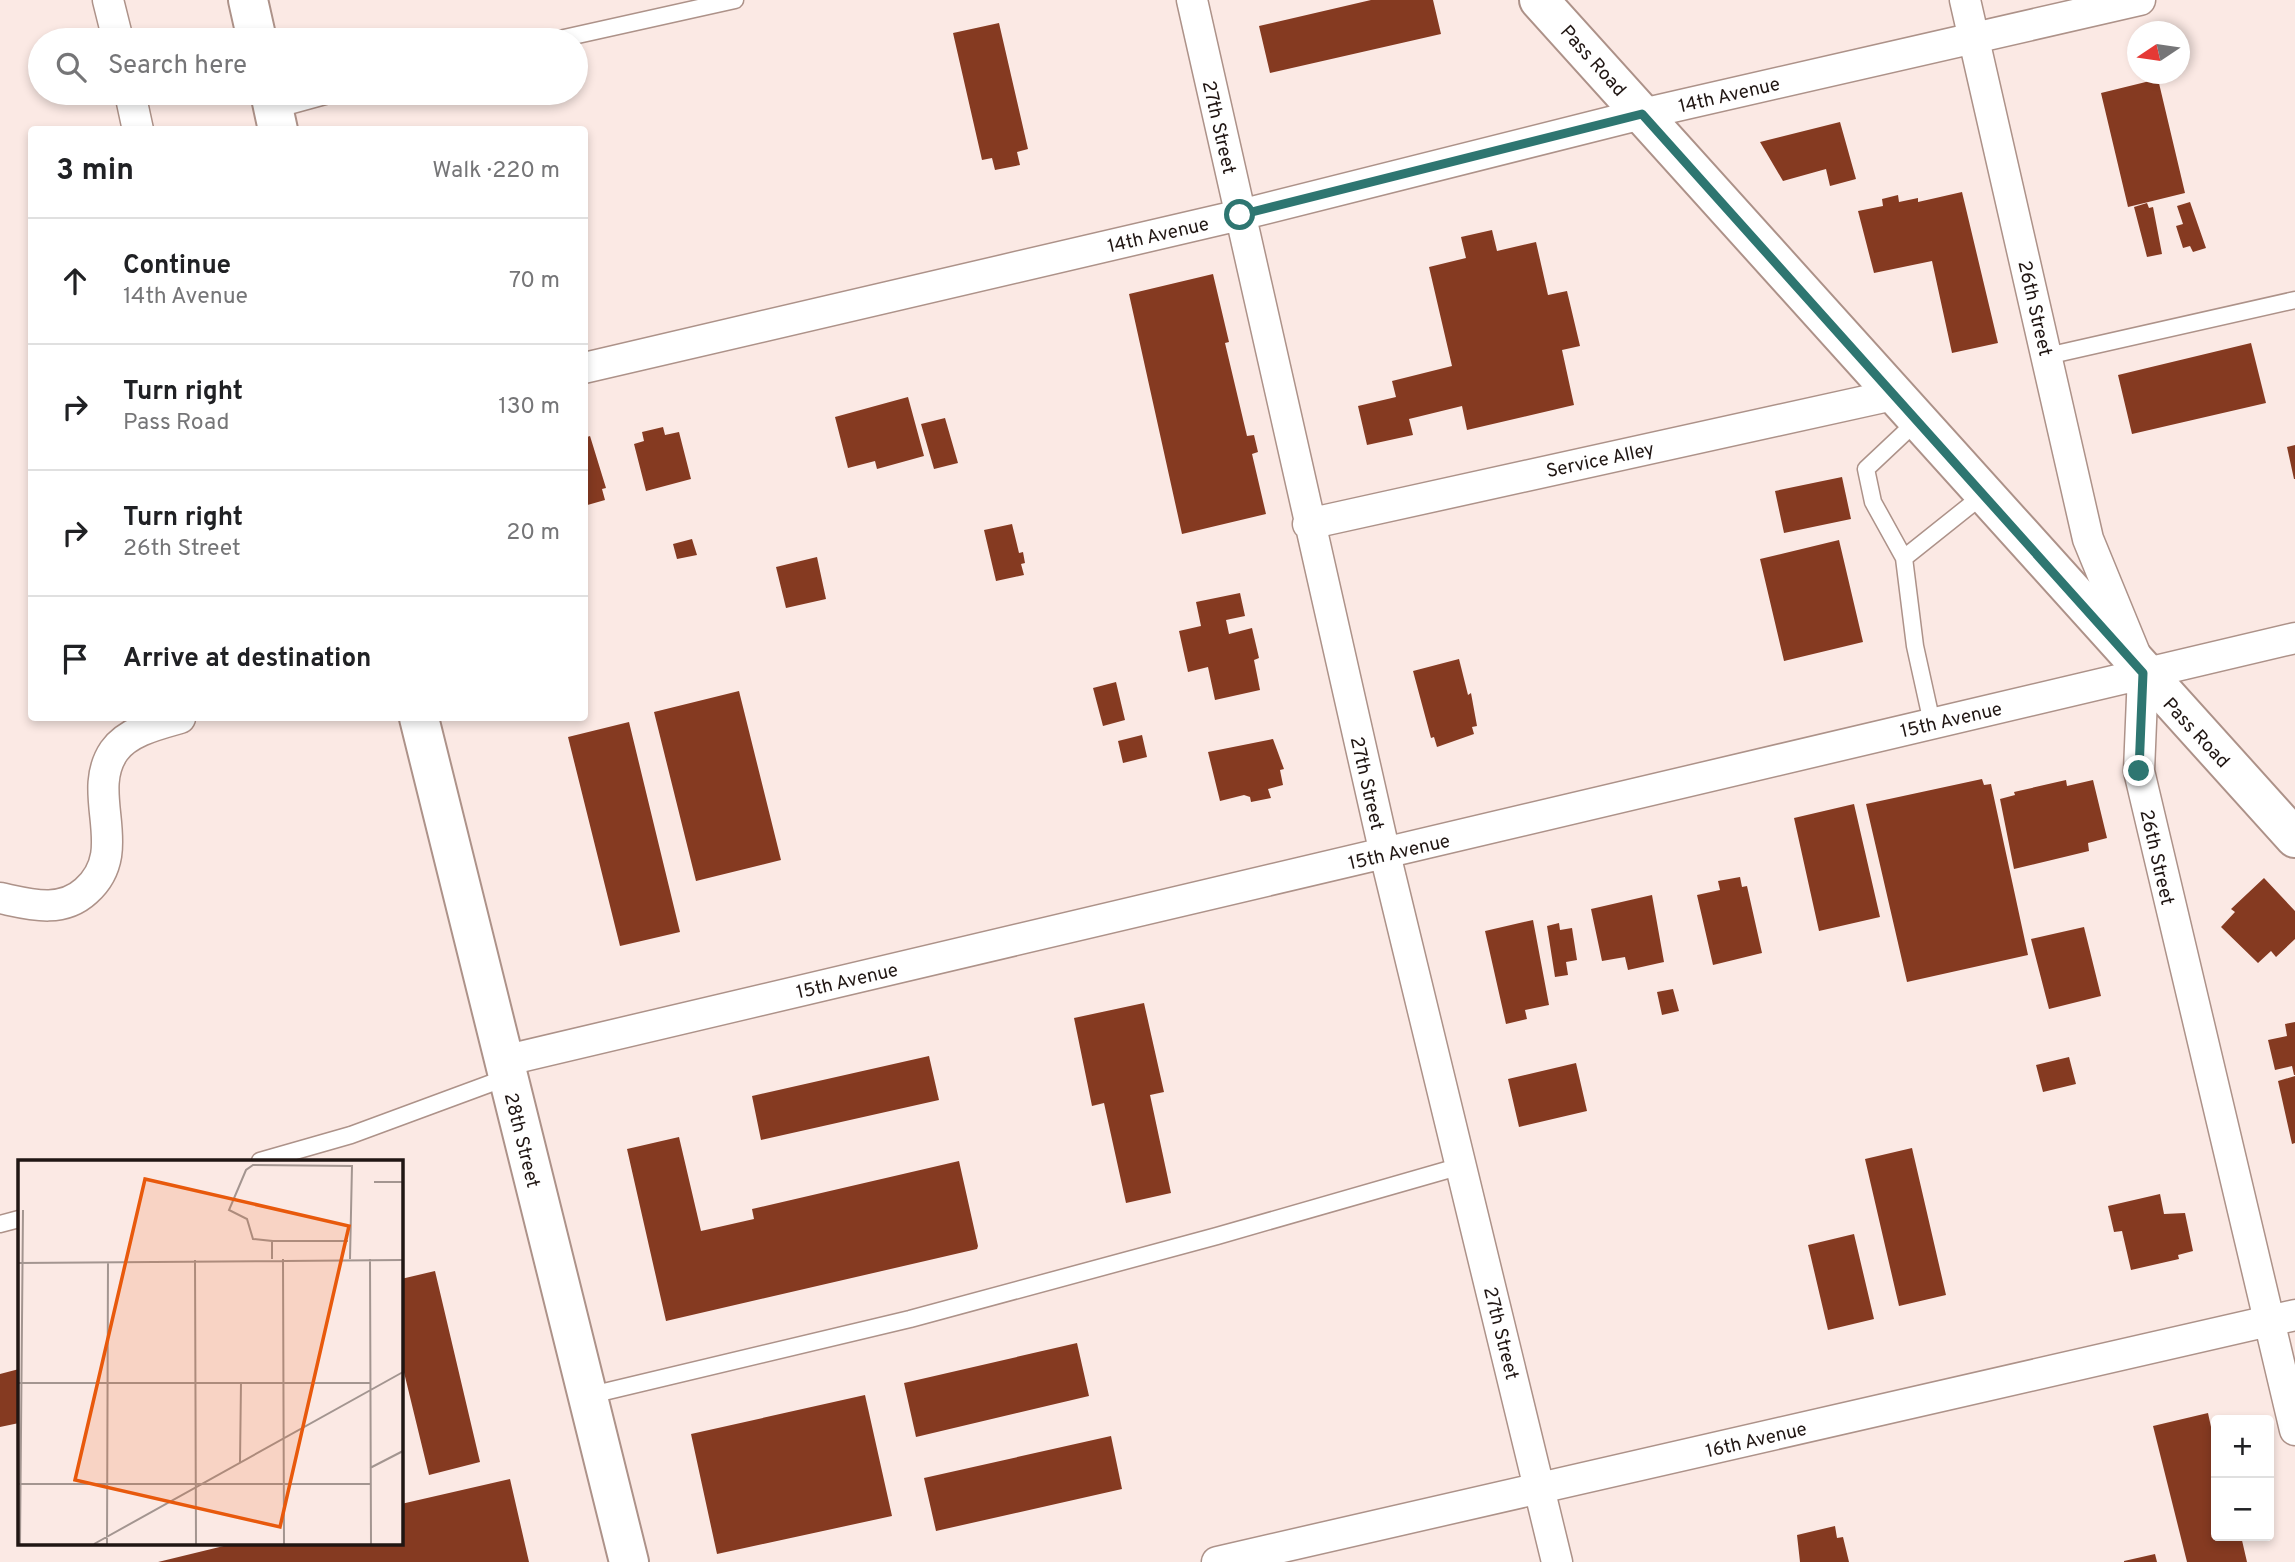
<!DOCTYPE html>
<meta charset="utf-8">
<style>
body{margin:0;font-family:Overpass,sans-serif;background:#f2f2f2;color:#202124}
.controls{position:absolute;right:21px;bottom:21px;display:grid;overflow:hidden;border-radius:7px;box-shadow:0 4px 10px #0003}
.controls button{width:63px;height:63px;display:grid;place-items:center;padding:0;border:0;border-bottom:2px solid #e0e0e0;background:#fff;color:#202124;font:35px sans-serif}
.compass{position:absolute;left:2127px;top:21px;width:63px;height:63px;border-radius:50%;background:#fff;box-shadow:0 4px 10px #0003;rotate:257deg}
.stop{position:absolute;width:21px;height:21px;margin:-16px;border:5px solid #2e7671;border-radius:50%;background:#fff}
.stop.end{background:#2e7671;border-color:#fff;box-shadow:0 2px 7px #0008}
.list{margin:0;padding:0;list-style:none}
h2{display:flex;justify-content:space-between;align-items:center;height:91px;margin:0;padding:0 28px;font-size:30px}
h2 small{font-size:23px;font-weight:400;color:#757577}
.list li{display:grid;grid-template-columns:46px 1fr auto;gap:21px;align-items:center;box-sizing:border-box;height:126px;padding:0 28px;border-top:2px solid #e0e0e0}
.list b{display:block;font-size:26px;white-space:nowrap}
.list p{margin:0;font-size:23px;white-space:nowrap;color:#757577}
.list em{font-size:23px;font-style:normal;color:#757577}
.icon{flex:none;width:38px;height:38px;fill:none;stroke:currentColor;stroke-width:2;stroke-linecap:round;stroke-linejoin:round}
.map{position:relative;flex:none;width:2295px;height:1562px;overflow:hidden}
.search{position:absolute;background:#fff;box-shadow:0 4px 10px #0003;left:28px;top:28px;width:560px;height:77px;display:flex;align-items:center;gap:18px;box-sizing:border-box;padding:0 24px;border-radius:38px;color:#757577;font-size:26px}
.panel{position:absolute;background:#fff;box-shadow:0 4px 10px #0003;left:28px;top:126px;width:560px;height:595px;border-radius:7px}
.map>svg:first-child{display:block}
.building{fill:#853a21}
.lines{fill:none;stroke-linecap:round;stroke-linejoin:round}
.service-casing{stroke:#ad9289;stroke-width:19}
.minor-casing{stroke:#ad9289;stroke-width:33}
.secondary-casing{stroke:#ad9289;stroke-width:42}
.primary-casing{stroke:#ad9289;stroke-width:42}
.service{stroke:#fff;stroke-width:16}
.minor{stroke:#fff;stroke-width:30}
.secondary{stroke:#fff;stroke-width:38}
.primary{stroke:#fff;stroke-width:38}
.route{stroke:#2e7671;stroke-width:9}
.labels{text-anchor:middle;stroke-width:7;stroke-linejoin:round;paint-order:stroke}
.street-label{font-size:19px;fill:#201613;stroke:#fff}
.inset-road{fill:none;stroke:#a39590;stroke-width:2}
.view{fill:#e8590c;fill-opacity:0.15;stroke:#e8590c;stroke-width:3.5}
.inset-edge{fill:none;stroke:#201613;stroke-width:3.5}
</style>
<div class="map">
<svg width="2295" height="1562" viewBox="0 0 2295 1562">
<rect width="100%" height="100%" fill="#fbe9e4"/>
<path class="building" d="M 1371,0 L 1433,0 L 1441,34 L 1270,73 L 1259,26 Z
M 999,23 L 1028,149 L 1017,152 L 1020,165 L 995,170 L 992,158 L 982,160 L 953,33 Z
M 2158,79 L 2185,193 L 2128,207 L 2101,93 Z
M 1840,122 L 1856,179 L 1830,186 L 1826,169 L 1783,181 L 1760,142 Z
M 1962,192 L 1998,343 L 1952,353 L 1932,261 L 1874,273 L 1858,211 L 1883,206 L 1882,199 L 1898,195 L 1899,202 L 1918,198 L 1918,202 Z
M 2190,202 L 2206,248 L 2193,252 L 2190,246 L 2183,248 L 2176,226 L 2183,224 L 2177,206 Z
M 2147,203 L 2149,208 L 2153,207 L 2162,254 L 2147,257 L 2134,207 Z
M 1492,230 L 1497,251 L 1536,242 L 1548,295 L 1567,291 L 1580,346 L 1562,350 L 1574,405 L 1467,430 L 1462,406 L 1409,419 L 1413,435 L 1367,445 L 1358,406 L 1396,397 L 1392,381 L 1452,366 L 1429,267 L 1466,258 L 1461,237 Z
M 1213,274 L 1229,342 L 1225,343 L 1247,436 L 1254,435 L 1258,452 L 1252,454 L 1266,514 L 1182,534 L 1129,294 Z
M 2251,343 L 2266,403 L 2132,434 L 2118,375 Z
M 908,397 L 924,456 L 877,469 L 875,461 L 848,468 L 835,417 Z
M 945,418 L 958,463 L 934,469 L 921,424 Z
M 663,427 L 665,435 L 679,432 L 691,479 L 646,491 L 634,444 L 644,441 L 642,432 Z
M 590,436 L 606,488 L 602,489 L 605,500 L 584,506 L 584,438 Z
M 2295,445 L 2295,479 L 2294,479 L 2287,447 Z
M 1842,477 L 1851,519 L 1784,533 L 1775,491 Z
M 1012,524 L 1019,553 L 1023,552 L 1025,563 L 1021,564 L 1024,575 L 996,581 L 984,530 Z
M 692,539 L 697,555 L 677,559 L 673,544 Z
M 1839,540 L 1863,642 L 1784,661 L 1760,559 Z
M 817,557 L 826,599 L 786,608 L 776,567 Z
M 1240,593 L 1245,616 L 1226,620 L 1229,634 L 1252,628 L 1259,658 L 1254,660 L 1260,690 L 1215,700 L 1208,667 L 1188,672 L 1179,631 L 1201,626 L 1196,602 Z
M 1459,659 L 1468,695 L 1471,693 L 1477,726 L 1472,727 L 1474,734 L 1437,747 L 1434,737 L 1431,738 L 1413,671 Z
M 1116,682 L 1125,720 L 1103,726 L 1093,688 Z
M 739,691 L 781,860 L 696,881 L 654,712 Z
M 629,722 L 680,932 L 620,946 L 568,737 Z
M 1142,735 L 1147,757 L 1123,763 L 1118,741 Z
M 1273,739 L 1284,769 L 1280,770 L 1283,785 L 1268,789 L 1271,798 L 1251,802 L 1250,797 L 1244,795 L 1220,801 L 1208,752 Z
M 1982,779 L 1984,785 L 1991,784 L 2028,955 L 1907,982 L 1866,804 Z
M 2066,780 L 2067,786 L 2093,780 L 2107,838 L 2088,843 L 2089,851 L 2014,869 L 2000,799 L 2015,795 L 2014,792 Z
M 1854,804 L 1880,917 L 1819,931 L 1794,818 Z
M 1740,877 L 1742,887 L 1747,886 L 1762,953 L 1713,965 L 1697,895 L 1720,890 L 1718,881 Z
M 2264,878 L 2295,911 L 2295,939 L 2276,957 L 2271,951 L 2258,963 L 2221,927 L 2235,912 L 2231,909 Z
M 1652,895 L 1664,962 L 1628,970 L 1625,957 L 1602,961 L 1591,909 Z
M 1533,920 L 1549,1005 L 1525,1010 L 1527,1019 L 1506,1024 L 1485,931 Z
M 1559,923 L 1560,930 L 1572,928 L 1577,960 L 1566,962 L 1568,975 L 1555,977 L 1547,926 Z
M 2084,927 L 2101,996 L 2049,1009 L 2031,939 Z
M 1673,989 L 1679,1011 L 1662,1015 L 1657,992 Z
M 1144,1003 L 1164,1092 L 1150,1095 L 1171,1193 L 1126,1203 L 1104,1103 L 1092,1106 L 1074,1018 Z
M 2295,1022 L 2295,1075 L 2294,1075 L 2292,1066 L 2275,1070 L 2268,1040 L 2287,1036 L 2285,1024 Z
M 929,1056 L 939,1100 L 761,1140 L 752,1096 Z
M 2069,1057 L 2076,1084 L 2043,1092 L 2036,1065 Z
M 1576,1063 L 1587,1111 L 1519,1127 L 1508,1079 Z
M 2295,1076 L 2295,1143 L 2292,1144 L 2278,1081 Z
M 679,1137 L 701,1231 L 754,1219 L 752,1209 L 959,1161 L 978,1246 L 977,1249 L 666,1321 L 627,1149 Z
M 1912,1148 L 1946,1295 L 1899,1306 L 1865,1159 Z
M 2160,1194 L 2164,1214 L 2185,1213 L 2193,1251 L 2178,1255 L 2179,1259 L 2131,1270 L 2122,1231 L 2114,1232 L 2108,1206 Z
M 1854,1234 L 1874,1319 L 1828,1330 L 1808,1245 Z
M 435,1271 L 480,1462 L 429,1475 L 401,1360 L 401,1279 Z
M 1077,1343 L 1089,1396 L 916,1437 L 904,1383 Z
M 19,1369 L 19,1423 L 0,1427 L 0,1374 Z
M 865,1395 L 892,1516 L 717,1554 L 691,1434 Z
M 2208,1413 L 2216,1450 L 2216,1536 L 2241,1536 L 2247,1562 L 2187,1562 L 2153,1426 Z
M 1111,1436 L 1122,1489 L 936,1531 L 924,1478 Z
M 510,1479 L 529,1562 L 158,1562 L 236,1543 L 401,1543 L 401,1504 Z
M 1835,1526 L 1837,1538 L 1843,1537 L 1849,1562 L 1800,1562 L 1797,1535 Z
M 2155,1554 L 2157,1562 L 2124,1562 L 2124,1561 Z"/>
<g class="lines">
<g class="service-casing">
<path id="service" d="M 555,40 L 735,0
M 274,110 L 336,93
M 2047,356 L 2295,300
M 1917,421 L 1866,469 L 1873,502 L 1904,558 L 1915,646 L 1932,723
M 1904,558 L 1983,495
M 260,1161 L 351,1135 L 508,1077
M 0,1224 L 19,1219
M 587,1396 L 910,1319 L 1217,1236 L 1461,1166"/>
</g>
<g class="minor-casing">
<path id="minor" d="M 108,0 L 118,40
M 1192,0 L 1385,854 L 1557,1562
M 1965,0 L 2088,539 L 2143,673 L 2139,771 L 2295,1430
M 130,93 L 138,130
M 584,368 L 1240,215 L 1642,114 L 2140,0
M 1308,524 L 1893,395
M 0,898 C 29,904 61,914 86,891 C 132,850 84,795 114,751 C 128,731 159,724 180,718
M 503,1061 L 2295,638
M 1217,1562 L 2295,1315"/>
</g>
<g class="secondary-casing">
<path id="secondary" d="M 248,0 L 257,40
M 270,93 L 278,130
M 419,718 L 629,1562"/>
</g>
<g class="primary-casing">
<path id="primary" d="M 1539,0 L 2295,838"/>
</g>
<use href="#service" class="service"/>
<use href="#minor" class="minor"/>
<use href="#secondary" class="secondary"/>
<use href="#primary" class="primary"/>
</g>
<g class="lines">
<path class="route" d="M 1240,215 L 1642,114 L 2143,673 L 2139,771"/>
</g>
<g class="labels">
<g class="street-label">
<text transform="translate(1594 60) rotate(48)" y="7">Pass Road</text>
<text transform="translate(1729 94) rotate(-13)" y="7">14th Avenue</text>
<text transform="translate(1220 127) rotate(77)" y="7">27th Street</text>
<text transform="translate(1158 234) rotate(-13)" y="7">14th Avenue</text>
<text transform="translate(2036 308) rotate(77)" y="7">26th Street</text>
<text transform="translate(1600 459) rotate(-12)" y="7">Service Alley</text>
<text transform="translate(1951 719) rotate(-13)" y="7">15th Avenue</text>
<text transform="translate(2197 732) rotate(47)" y="7">Pass Road</text>
<text transform="translate(1368 783) rotate(77)" y="7">27th Street</text>
<text transform="translate(1399 851) rotate(-13)" y="7">15th Avenue</text>
<text transform="translate(2158 857) rotate(77)" y="7">26th Street</text>
<text transform="translate(847 980) rotate(-13)" y="7">15th Avenue</text>
<text transform="translate(523 1140) rotate(76)" y="7">28th Street</text>
<text transform="translate(1502 1333) rotate(76)" y="7">27th Street</text>
<text transform="translate(1756 1439) rotate(-13)" y="7">16th Avenue</text>
</g>
</g>
<g transform="translate(18 1160)">
<rect width="385" height="385" fill="#fbe9e4"/>
<path class="inset-road" d="M 356,22 L 385,22M 254,81 L 330,81M 254,99 L 254,81 L 235,79 L 229,59 L 211,50 L 228,10 L 235,5 L 334,6 L 332,99M 265,99 L 266,384M 352,99 L 353,384M 177,100 L 178,384M 0,103 L 385,100M 0,223 L 352,223M 222,302 L 223,222M 352,308 L 385,291M 0,324 L 352,324M 2,384 L 5,50M 76,384 L 385,212M 89,384 L 90,102"/>
<path class="view" d="M 127,19 L 331,66 L 262,367 L 57,320 Z"/>
<rect width="385" height="385" class="inset-edge"/>
</g>
</svg>
<div class="controls">
<button>+</button>
<button>−</button>
</div>
<svg class="compass" viewBox="-18 -18 36 36"><path d="M0-13l5 13h-10z" fill="#e53935"/><path d="M0 13l5-13h-10z" fill="#757577"/></svg>
<div class="stop" style="left:1240px;top:215px"></div>
<div class="stop end" style="left:2139px;top:771px"></div>
<div class="search"><svg class="icon" aria-label="search" viewBox="0 0 24 24"><circle cx="10" cy="10" r="6"/><path d="M15 15l6 6"/></svg>Search here</div>
<section class="panel">
<h2>3 min<small>Walk · 220 m</small></h2>
<ul class="list">
<li><svg class="icon" aria-label="ahead" viewBox="0 0 24 24"><path d="M12 20V5M6 11l6-6 6 6"/></svg><div><b>Continue</b><p>14th Avenue</p></div><em>70 m</em></li>
<li><svg class="icon" aria-label="right" viewBox="0 0 24 24"><path d="M7 20v-9h11M14 6l5 5-5 5"/></svg><div><b>Turn right</b><p>Pass Road</p></div><em>130 m</em></li>
<li><svg class="icon" aria-label="right" viewBox="0 0 24 24"><path d="M7 20v-9h11M14 6l5 5-5 5"/></svg><div><b>Turn right</b><p>26th Street</p></div><em>20 m</em></li>
<li><svg class="icon" aria-label="arrive" viewBox="0 0 24 24"><path d="M6 21V4h12l-3 4 3 4H6"/></svg><div><b>Arrive at destination</b></div></li>
</ul>
</section>
</div>
